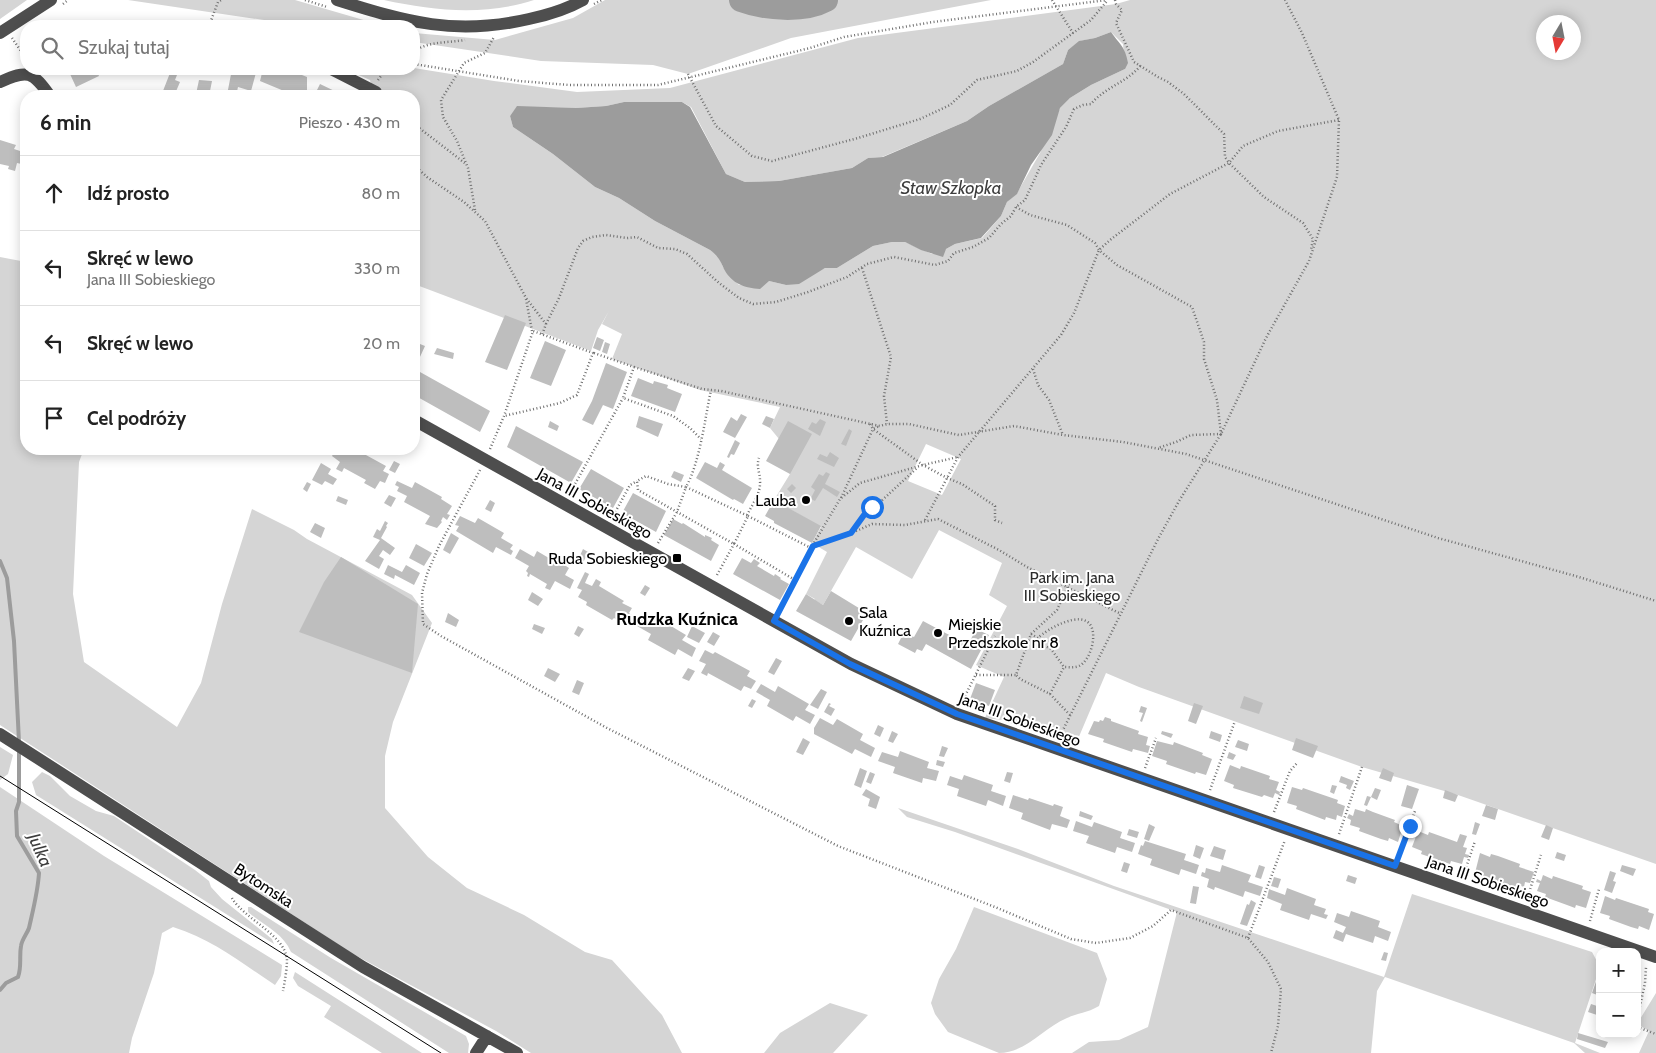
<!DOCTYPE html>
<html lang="pl">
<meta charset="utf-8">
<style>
body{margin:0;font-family:Cabin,sans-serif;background:#f6f6f6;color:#222}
.controls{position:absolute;right:15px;bottom:15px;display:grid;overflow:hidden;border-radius:10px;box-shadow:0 2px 12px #0003}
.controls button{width:45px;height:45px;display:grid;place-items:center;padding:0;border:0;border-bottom:1px solid #e0e0e0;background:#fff;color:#222;font:25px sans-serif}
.compass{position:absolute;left:1536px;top:15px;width:45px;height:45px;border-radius:50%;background:#fff;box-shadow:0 2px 12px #0003;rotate:190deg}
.stop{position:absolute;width:15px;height:15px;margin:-11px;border:4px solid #1a73e8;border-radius:50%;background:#fff}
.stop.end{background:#1a73e8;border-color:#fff;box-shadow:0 1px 5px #0008}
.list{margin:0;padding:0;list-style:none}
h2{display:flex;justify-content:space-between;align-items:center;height:65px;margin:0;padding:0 20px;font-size:21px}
h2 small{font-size:16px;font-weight:400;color:#767676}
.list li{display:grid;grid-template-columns:32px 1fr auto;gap:15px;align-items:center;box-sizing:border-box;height:75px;padding:0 20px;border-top:1px solid #e0e0e0}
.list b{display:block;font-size:19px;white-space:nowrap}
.list p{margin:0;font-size:16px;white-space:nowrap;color:#767676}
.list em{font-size:16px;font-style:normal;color:#767676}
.icon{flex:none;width:28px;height:28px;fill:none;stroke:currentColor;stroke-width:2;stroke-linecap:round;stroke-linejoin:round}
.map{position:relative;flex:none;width:1656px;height:1053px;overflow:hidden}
.search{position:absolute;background:#fff;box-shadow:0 2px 12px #0003;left:20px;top:20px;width:400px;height:55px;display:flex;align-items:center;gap:12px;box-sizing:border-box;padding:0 18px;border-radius:20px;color:#767676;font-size:19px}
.panel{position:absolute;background:#fff;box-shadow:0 2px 12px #0003;left:20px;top:90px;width:400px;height:365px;border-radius:20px}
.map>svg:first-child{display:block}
.green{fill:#d5d5d5;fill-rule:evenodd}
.water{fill:#9c9c9c}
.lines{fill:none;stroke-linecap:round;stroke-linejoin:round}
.stream{stroke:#9c9c9c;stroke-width:4}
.river{stroke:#9c9c9c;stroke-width:24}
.building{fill:#bebebe}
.path{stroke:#707070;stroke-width:2.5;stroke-dasharray:1 2.5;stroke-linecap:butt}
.minor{stroke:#4e4e4e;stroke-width:12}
.tram{stroke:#000;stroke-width:1}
.route{stroke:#1a73e8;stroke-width:6}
.poi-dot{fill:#000;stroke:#fff;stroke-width:2}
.labels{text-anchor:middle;stroke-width:4;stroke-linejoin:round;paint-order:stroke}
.poi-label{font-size:16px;fill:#000;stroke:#fff;text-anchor:end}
.street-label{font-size:16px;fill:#000;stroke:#fff}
.park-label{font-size:16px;fill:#2c2c2c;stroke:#fff}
.water-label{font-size:18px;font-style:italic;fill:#3d3d3d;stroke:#fff}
.neighbourhood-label{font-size:18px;font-weight:bold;fill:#000;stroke:#fff}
</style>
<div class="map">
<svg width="1656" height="1053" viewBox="0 0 1656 1053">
<rect width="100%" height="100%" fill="#fff"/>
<path class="green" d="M 0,0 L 27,0 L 0,19 Z
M 128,0 L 295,0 L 384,26 L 304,26 Z
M 384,0 L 534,0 C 485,16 434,11 384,0 Z
M 605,0 L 991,0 L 791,38 L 688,74 L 653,65 L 541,61 L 414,42 L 414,33 L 495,40 L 573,18 Z
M 1130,0 L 1656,0 L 1656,864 L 1458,795 L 1362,767 L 1139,687 L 1106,673 L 1075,746 L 1002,720 L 985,718 L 1004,677 L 976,665 L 1007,606 L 989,595 L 1002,563 L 939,530 L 912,579 L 856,547 L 823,605 L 814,600 L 815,599 L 806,594 L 827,552 L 812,543 L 821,527 L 774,500 L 790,474 L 779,439 L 770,428 L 780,407 L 700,390 L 612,359 L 622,334 L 602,324 L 609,311 L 598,330 L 591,351 L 414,284 L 414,96 L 374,96 L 370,80 L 345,69 L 414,68 L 494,81 L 577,92 L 670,88 L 858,38 L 1116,4 ZM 1544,22 L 1574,22 L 1574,52 L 1544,52 ZM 1111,32 L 1123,44 L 1125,69 L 1091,85 L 1070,98 L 1060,108 L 1040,153 L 1017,193 L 1007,202 L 1001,216 L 982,238 L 955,244 L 946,249 L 932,254 L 905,242 L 892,242 L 873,246 L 837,268 L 825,268 L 786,285 L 769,281 L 739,285 L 723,267 L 719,256 L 710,250 L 655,221 L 619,198 L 595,187 L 553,154 L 513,127 L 510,116 L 517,107 L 576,108 L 606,106 L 624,102 L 682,102 L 691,107 L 726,174 L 745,182 L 779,181 L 852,168 L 868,158 L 882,157 L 967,121 L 989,106 L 1063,64 L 1068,50 L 1080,41 L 1095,38 ZM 926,444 L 961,459 L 942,495 L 908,481 Z
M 0,257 L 26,262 L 26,449 L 84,449 L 79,462 L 73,594 L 84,662 L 177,727 L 201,683 L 222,604 L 252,509 L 294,530 L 307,539 L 412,595 L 432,623 L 393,722 L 385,756 L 385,808 L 428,857 L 467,888 L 524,915 L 585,952 L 612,960 L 662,1015 L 682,1053 L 531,1053 L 496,1031 L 353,954 L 0,725 Z
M 0,747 L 13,755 L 8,774 L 0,780 Z
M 42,772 L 50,776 L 70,796 L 96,811 L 114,816 L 195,870 L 209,881 L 211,887 L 222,899 L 272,939 L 274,944 L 36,795 L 32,782 Z
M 0,787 L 104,856 L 282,965 L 281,976 L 275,985 C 240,962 214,940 173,927 L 162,933 L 154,973 L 132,1038 L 129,1053 L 0,1053 Z
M 898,808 L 1018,849 L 1114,886 L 1384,977 L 1412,894 L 1592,952 L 1600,967 L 1575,1043 L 1600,1053 L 1585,1053 L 1574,1043 L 1385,977 L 1377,991 L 1371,1053 L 1072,1053 L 1089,1042 L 1119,1040 L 1148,1027 L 1177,912 L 955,832 L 907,817 Z
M 248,907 L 251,907 L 331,958 L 466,1036 L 469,1044 L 468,1053 L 449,1053 L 291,952 C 283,933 264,926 248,912 Z
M 974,907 L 1097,953 L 1107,979 L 1099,1006 C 1087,1013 1078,1013 1067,1018 C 1043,1028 1026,1053 999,1053 L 948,1032 L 935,1014 L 931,1003 L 939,979 L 956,949 Z
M 295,972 L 422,1053 L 382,1053 L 324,1017 L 331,1006 L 298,986 L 293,978 Z
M 1656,993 L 1656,1053 L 1639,1053 L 1649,1031 L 1637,1024 Z
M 830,1003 L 868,1015 L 833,1053 L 764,1053 L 780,1033 Z"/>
<path class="water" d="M 1111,32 C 1120,45 1125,46 1128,63 L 1125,69 L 1091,85 L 1070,98 L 1060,108 L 1052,135 L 1031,165 L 1017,194 L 1007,202 L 1001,216 L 981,238 L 955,244 L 946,249 L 943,257 L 921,250 L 905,242 L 892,242 L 873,246 L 837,268 L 825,268 L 799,284 L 786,285 L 769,281 L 760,289 C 745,288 732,284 724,269 C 720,260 718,256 710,250 L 655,221 L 619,198 L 595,187 L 553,154 L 513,127 L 510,116 L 517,106 L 576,108 L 606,106 L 624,102 L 682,102 L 690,107 L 726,174 L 745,182 L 779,181 L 852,168 L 868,158 L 883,157 L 967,121 L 989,106 L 1063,64 L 1068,50 L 1079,41 L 1095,38 Z"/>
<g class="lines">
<path class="stream" d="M 0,561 L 7,578 L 14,641 L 19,742
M 0,990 L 6,983 L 18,977 C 22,966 19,957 21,946 C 22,939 27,934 29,928 C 33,910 38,891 39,873 L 17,836 L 16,811 L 19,802 L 19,749"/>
<path class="river" d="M 741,0 C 765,9 804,12 826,0"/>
</g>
<path class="building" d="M 83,69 L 96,69 L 99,76 L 76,87 L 70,74 Z
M 140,69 L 170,69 L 170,71 L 140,73 Z
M 208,69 L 225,69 L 224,74 L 207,71 Z
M 232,69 L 257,69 L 251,91 L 238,87 L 236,96 L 227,95 Z
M 263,69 L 287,69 L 307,77 L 307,96 L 296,96 L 260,81 Z
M 170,73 L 177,75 L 175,80 L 180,82 L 174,96 L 161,96 Z
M 199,80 L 212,81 L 209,96 L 193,96 L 194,94 L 196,94 Z
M 320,84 L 345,96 L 314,96 Z
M 0,140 L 16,145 L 14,149 L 26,153 L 26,165 L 17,163 L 15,171 L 8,169 L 9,166 L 0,164 Z
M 505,315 L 526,323 L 507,370 L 485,362 Z
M 597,337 L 604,340 L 600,351 L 593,348 Z
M 545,341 L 566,350 L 551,386 L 530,378 Z
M 415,342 L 425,346 L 414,370 L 414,354 L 416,350 L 414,349 Z
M 605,342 L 610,344 L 607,354 L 602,352 Z
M 437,348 L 454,353 L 453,359 L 434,354 Z
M 606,363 L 627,372 L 613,409 L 603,405 L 593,425 L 582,420 L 592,401 Z
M 420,372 L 490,411 L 480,432 L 414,395 L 414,387 Z
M 638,378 L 653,384 L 654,381 L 668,385 L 667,388 L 682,394 L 675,412 L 631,396 Z
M 741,414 L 747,417 L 735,438 L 723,432 L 731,417 L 737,421 Z
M 639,416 L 663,424 L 658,437 L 636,427 Z
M 766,416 L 774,419 L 770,428 L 762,424 Z
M 820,419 L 826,422 L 820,436 L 808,429 L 812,422 L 816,424 Z
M 550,421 L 559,426 L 557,431 L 548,427 Z
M 788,421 L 812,434 L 790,474 L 766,461 Z
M 516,426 L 583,462 L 571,483 L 507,447 Z
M 849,429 L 852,431 L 846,446 L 841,444 Z
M 735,440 L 740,443 L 734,455 L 731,454 L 729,458 L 727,457 Z
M 311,449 L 320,449 L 318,453 L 316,452 L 314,455 L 309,452 Z
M 336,449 L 341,449 L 351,454 L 355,449 L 386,466 L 383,471 L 389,474 L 385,483 L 380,481 L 375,489 L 364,483 L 366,480 L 344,468 L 342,472 L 336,469 L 340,462 L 332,456 Z
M 830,452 L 839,458 L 834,467 L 817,459 L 820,454 L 827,457 Z
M 394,461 L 400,464 L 395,473 L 389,470 Z
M 705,462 L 717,468 L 720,462 L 725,465 L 722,470 L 752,488 L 743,504 L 734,499 L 733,500 L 696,478 Z
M 321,463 L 331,469 L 328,474 L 337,479 L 333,485 L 325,481 L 322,485 L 312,480 Z
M 591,469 L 624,488 L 613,508 L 579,489 Z
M 674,471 L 684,475 L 681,482 L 671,477 Z
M 826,472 L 830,474 L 825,484 L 840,492 L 837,497 L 823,488 L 815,501 L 811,499 L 807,504 L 802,500 L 805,495 L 811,498 L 815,490 L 811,487 L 819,474 L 823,476 Z
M 397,481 L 412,488 L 415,482 L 442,497 L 441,499 L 452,506 L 447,514 L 450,515 L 447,520 L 443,517 L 441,521 L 442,522 L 437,528 L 425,524 L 430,516 L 404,502 L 407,496 L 397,491 L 399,487 L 395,485 Z
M 307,482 L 311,484 L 307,492 L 303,489 Z
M 792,484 L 796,488 L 791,493 L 787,489 Z
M 633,493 L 666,511 L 656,532 L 622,513 Z
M 389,495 L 396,498 L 391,507 L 384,503 Z
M 338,496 L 348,500 L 346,505 L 336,501 Z
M 490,500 L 495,503 L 491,512 L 485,509 Z
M 774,500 L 821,526 L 812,543 L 774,523 L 774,521 L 765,516 Z
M 460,516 L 475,523 L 478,518 L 504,533 L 501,538 L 513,545 L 510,549 L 513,551 L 511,555 L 496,547 L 493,553 L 456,531 L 459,526 L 455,525 Z
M 673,519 L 682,524 L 683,523 L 705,537 L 705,535 L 712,538 L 711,540 L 719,545 L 711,561 L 664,535 Z
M 385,521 L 388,523 L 386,526 L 387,527 L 381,538 L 395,548 L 390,555 L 383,550 L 379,556 L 384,559 L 379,569 L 365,561 L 380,540 L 373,537 L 377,529 L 380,531 Z
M 315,523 L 325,528 L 321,538 L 310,532 Z
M 451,533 L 459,538 L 450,554 L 443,550 Z
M 416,544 L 432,553 L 424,566 L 409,558 Z
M 520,549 L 534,557 L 537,551 L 559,564 L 560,562 L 569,568 L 565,575 L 574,580 L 570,589 L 555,581 L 550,590 L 545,588 L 547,584 L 530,574 L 529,577 L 527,576 L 528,573 L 526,571 L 529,566 L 515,558 Z
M 583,549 L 588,552 L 583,563 L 578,560 Z
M 341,557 L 418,604 L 412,673 L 299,632 L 324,582 Z
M 742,558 L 751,563 L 754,559 L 760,563 L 757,566 L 774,576 L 775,574 L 781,578 L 780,579 L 789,584 L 780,600 L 733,574 Z
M 388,565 L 402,572 L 406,565 L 420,573 L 414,585 L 395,575 L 394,579 L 384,574 Z
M 585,572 L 589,574 L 585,583 L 592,586 L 596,579 L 601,582 L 599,586 L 624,601 L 622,603 L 632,608 L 629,613 L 633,616 L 630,622 L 625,619 L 623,623 L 614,618 L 612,620 L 586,605 L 587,602 L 578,597 L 582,590 L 577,588 Z
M 645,585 L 650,588 L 645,596 L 640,593 Z
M 831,591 L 867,613 L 851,641 L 796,611 L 806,594 L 823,605 Z
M 532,592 L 543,599 L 538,606 L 528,600 Z
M 448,613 L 459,620 L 456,627 L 445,622 Z
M 656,617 L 686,635 L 682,640 L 696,648 L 692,657 L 678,649 L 675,655 L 648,640 L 651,634 L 637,626 L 642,618 L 646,620 L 647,618 L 654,621 Z
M 923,621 L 968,645 L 976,629 L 989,635 L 971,669 L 926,644 L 922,651 L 917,649 L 915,653 L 898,644 L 904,632 L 914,637 Z
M 534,624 L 545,628 L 542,634 L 532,629 Z
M 578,626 L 584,629 L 579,637 L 574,634 Z
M 692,626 L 705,633 L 699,643 L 687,637 Z
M 713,632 L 720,636 L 714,646 L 707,642 Z
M 705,650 L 713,654 L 715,652 L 750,671 L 747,676 L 756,681 L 751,689 L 744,686 L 741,691 L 708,673 L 707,676 L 701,673 L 706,664 L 699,661 Z
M 776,658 L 782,661 L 774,675 L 768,672 Z
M 548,668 L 560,674 L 555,682 L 544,676 Z
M 688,668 L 695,671 L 689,681 L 682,678 Z
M 577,680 L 584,683 L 579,695 L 572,692 Z
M 976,683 L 995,690 L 989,706 L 970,699 Z
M 761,684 L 775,692 L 778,686 L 809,704 L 805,710 L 815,715 L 810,724 L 796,716 L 793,721 L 767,706 L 770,700 L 756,692 Z
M 821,689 L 827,692 L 818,709 L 810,705 Z
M 1244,696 L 1263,703 L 1259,714 L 1240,708 Z
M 752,699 L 756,701 L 752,708 L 748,706 Z
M 829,703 L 831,704 L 829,706 L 835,709 L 831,716 L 824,712 Z
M 1194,703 L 1203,706 L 1196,724 L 1188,721 Z
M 1141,706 L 1147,708 L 1142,722 L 1140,721 L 1143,713 L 1139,712 Z
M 1105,717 L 1111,719 L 1111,721 L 1139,731 L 1138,734 L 1148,737 L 1146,745 L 1150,746 L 1148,753 L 1133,749 L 1132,752 L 1103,742 L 1104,739 L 1088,734 L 1094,721 L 1099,722 L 1100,720 L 1103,721 Z
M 820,718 L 833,725 L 837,719 L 863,734 L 860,740 L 875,748 L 871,757 L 855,749 L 852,754 L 814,734 L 814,728 Z
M 878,725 L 884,728 L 880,737 L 874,734 Z
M 892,731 L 898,734 L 893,743 L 888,741 Z
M 1162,731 L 1173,734 L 1171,738 L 1161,734 Z
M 1211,731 L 1222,735 L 1220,742 L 1209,738 Z
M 803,738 L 810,742 L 803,755 L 796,752 Z
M 1296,738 L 1318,746 L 1313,758 L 1292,750 Z
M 1238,740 L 1249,744 L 1247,751 L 1235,747 Z
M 1157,741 L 1173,745 L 1174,742 L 1203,753 L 1202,755 L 1212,759 L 1206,775 L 1196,772 L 1195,774 L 1166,764 L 1167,761 L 1152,756 Z
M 942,746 L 948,748 L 944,757 L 939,756 Z
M 900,751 L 929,762 L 927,768 L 939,771 L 936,781 L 923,778 L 922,783 L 893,773 L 895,767 L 878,761 L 882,752 L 898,757 Z
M 1229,752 L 1236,755 L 1233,760 L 1227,758 Z
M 937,760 L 945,762 L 943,767 L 936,765 Z
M 1230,765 L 1240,769 L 1241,766 L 1270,776 L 1269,779 L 1279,782 L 1276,790 L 1280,792 L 1279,795 L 1275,793 L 1273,798 L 1264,795 L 1262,797 L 1233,788 L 1234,785 L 1224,781 Z
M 860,768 L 867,771 L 861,788 L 854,785 Z
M 1383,768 L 1394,773 L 1391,782 L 1379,778 Z
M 870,772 L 875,774 L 871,784 L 866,782 Z
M 1007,772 L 1013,773 L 1010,783 L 1004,781 Z
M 964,775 L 993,785 L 991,791 L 1006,796 L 1003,806 L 988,800 L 986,806 L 957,796 L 959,789 L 947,785 L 950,776 L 962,780 Z
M 1341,776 L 1354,781 L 1350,790 L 1346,788 L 1347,785 L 1339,782 Z
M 1332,785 L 1337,786 L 1334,794 L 1330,792 Z
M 1407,785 L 1419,789 L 1412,809 L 1401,806 Z
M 1292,787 L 1302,790 L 1303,788 L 1338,800 L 1337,803 L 1345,806 L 1342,817 L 1337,815 L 1336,820 L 1326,817 L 1325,820 L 1296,809 L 1297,806 L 1287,803 Z
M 1375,788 L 1381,790 L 1377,800 L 1371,797 Z
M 866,789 L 880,797 L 876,809 L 868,806 L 870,799 L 862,795 Z
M 1445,790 L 1458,795 L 1455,802 L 1443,798 Z
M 1013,795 L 1028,800 L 1029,798 L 1053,806 L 1054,804 L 1063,807 L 1060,816 L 1070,820 L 1067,828 L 1052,824 L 1050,830 L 1021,819 L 1023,813 L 1009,808 Z
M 1367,796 L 1371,797 L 1367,806 L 1364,805 Z
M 1486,805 L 1498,809 L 1495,820 L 1482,816 Z
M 1355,809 L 1365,812 L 1366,809 L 1373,812 L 1395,820 L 1394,822 L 1403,826 L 1398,842 L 1389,838 L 1388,841 L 1381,839 L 1359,831 L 1360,828 L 1350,825 L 1351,820 L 1347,818 L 1349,814 L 1353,816 Z
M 1080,811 L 1093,816 L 1091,820 L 1079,816 Z
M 1076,821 L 1092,827 L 1094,822 L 1122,832 L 1120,838 L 1135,843 L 1132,852 L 1117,847 L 1115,853 L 1086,843 L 1089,836 L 1073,831 Z
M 1475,822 L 1480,824 L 1476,835 L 1472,834 Z
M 1149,824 L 1155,827 L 1149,841 L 1144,839 Z
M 1546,825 L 1553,828 L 1549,840 L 1541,837 Z
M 1129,829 L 1139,832 L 1137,838 L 1127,835 Z
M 1418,831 L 1428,835 L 1429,832 L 1457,842 L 1460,834 L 1467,836 L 1463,847 L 1467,848 L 1465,854 L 1469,855 L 1468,858 L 1464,857 L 1462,864 L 1451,861 L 1450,864 L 1421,854 L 1422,851 L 1412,847 Z
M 1145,841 L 1186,854 L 1184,860 L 1199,865 L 1196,874 L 1181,869 L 1179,875 L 1150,865 L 1152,859 L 1138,854 L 1141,845 L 1143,846 Z
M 1196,845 L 1204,848 L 1200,859 L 1193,856 Z
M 1214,846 L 1226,850 L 1223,860 L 1210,856 Z
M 1557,852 L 1566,855 L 1564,861 L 1555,858 Z
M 1480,853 L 1490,857 L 1491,854 L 1498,856 L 1520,864 L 1519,867 L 1534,872 L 1530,883 L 1525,882 L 1524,887 L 1521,886 L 1520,889 L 1475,873 Z
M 1124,862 L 1130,864 L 1127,873 L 1121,871 Z
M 1222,865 L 1251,875 L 1248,882 L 1263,887 L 1260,896 L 1245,891 L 1243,897 L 1215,887 L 1214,890 L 1207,887 L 1209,879 L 1201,876 L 1202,872 L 1205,873 L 1206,868 L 1220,872 Z
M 1259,865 L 1265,867 L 1261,879 L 1255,877 Z
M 1622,865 L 1636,869 L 1633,876 L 1620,871 Z
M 1610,871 L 1616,873 L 1613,881 L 1616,882 L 1612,893 L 1604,890 Z
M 1348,875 L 1357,878 L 1355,884 L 1346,881 Z
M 1543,875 L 1552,879 L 1553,876 L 1583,886 L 1582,889 L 1591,892 L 1586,908 L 1576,905 L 1575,908 L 1567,905 L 1545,897 L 1546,894 L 1537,891 L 1540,883 L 1536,882 L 1537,879 L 1541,881 Z
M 1274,877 L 1281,879 L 1278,888 L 1271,886 Z
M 1193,886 L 1199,887 L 1196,904 L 1190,903 Z
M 1287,888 L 1316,899 L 1314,905 L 1326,909 L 1324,914 L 1328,915 L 1326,919 L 1311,914 L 1309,920 L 1280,910 L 1282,904 L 1267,898 L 1269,889 L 1285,895 Z
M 1605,896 L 1615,900 L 1616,898 L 1649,909 L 1648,912 L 1654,914 L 1649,930 L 1639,926 L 1638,929 L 1631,927 L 1609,919 L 1610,916 L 1600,913 Z
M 1251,900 L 1256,903 L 1247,926 L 1240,924 L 1247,904 L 1249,905 Z
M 1351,911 L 1380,921 L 1378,927 L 1391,932 L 1388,941 L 1375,936 L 1373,943 L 1346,934 L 1343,942 L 1333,938 L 1336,930 L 1343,933 L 1346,927 L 1334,922 L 1337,913 L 1349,917 Z
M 1384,952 L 1388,953 L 1386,961 L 1381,960 Z
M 1599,973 L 1600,973 L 1600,996 L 1592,993 Z
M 1591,1004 L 1600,1007 L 1600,1016 L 1588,1012 Z
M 1578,1033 L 1608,1042 L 1605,1048 L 1577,1039 Z"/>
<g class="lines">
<path class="path" d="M 305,0 L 327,7
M 1052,0 L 1073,33
M 1115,0 L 1116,4 L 1122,10 L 1116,23 L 1134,62 L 1158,77 L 1168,82 L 1184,94 L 1224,134 L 1225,157 L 1229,163 L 1264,197 L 1303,223 L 1313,239 L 1311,250
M 63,4 L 68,0
M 594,4 L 602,0
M 209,26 L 218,2 L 221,0
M 12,38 L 23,54 L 26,55
M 414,51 C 430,41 447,43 465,40
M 414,64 L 519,81 L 569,85 L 658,85 L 810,48 L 844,37 L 933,22 L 1107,0
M 688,74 L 716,126 L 752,156 L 772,161 L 858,138 L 920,119 L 950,105 L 977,80 L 1017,71 L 1033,62 L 1091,20 L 1107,1
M 378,80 L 386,69
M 414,124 L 466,164
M 414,165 L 427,177 L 464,202 L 485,221 L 526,298 L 546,324 L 542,335
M 1016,207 L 1030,215 L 1067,225 L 1095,243 L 1099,250 L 1117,265 L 1192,307 L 1204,342 L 1204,359 L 1217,400 L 1221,434 L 1191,435 L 1176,442 L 1158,448
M 475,210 L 468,168 L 457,141 L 443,117 L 441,100 L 464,63 L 485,53 L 494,37
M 862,268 L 891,357 L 884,396 L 887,424
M 526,299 L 532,331
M 546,324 L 559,298 L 578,248 L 583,241 L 592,237 L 606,235 L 627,238 L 637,237 L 658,248 L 675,249 L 687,254 L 719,283 L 739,298 L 753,304 L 776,302 L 808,292 L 847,277 L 867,264 L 894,257 L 935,265 L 948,261 L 954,253 L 973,247 L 989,238 L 1001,224 L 1011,216 L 1016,207 L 1025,200 L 1041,165 L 1066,127 L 1074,109 L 1083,105 L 1091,104 C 1105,87 1128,82 1141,65
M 594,353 L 634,367 L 623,398 L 673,416 L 690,428 L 701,439
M 634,367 L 702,389 L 721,391 L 880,426 L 887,424 L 909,424 L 959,435 L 1014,426 L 1063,435 L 1123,442 L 1186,454 L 1438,538 L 1579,577 L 1656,601
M 1033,369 L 1038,385 L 1049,400 L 1063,435
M 870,424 L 873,429 L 923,465 L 947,478 L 962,484 L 995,506 L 995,520 L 1002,523
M 490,449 L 504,416 L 533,331 L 593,353 L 577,395 L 560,403 L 504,416
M 480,470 L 439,546 L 427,574 L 422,593 L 423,624 L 441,636 L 607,728 L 838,846 L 995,907 L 1071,939 L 1096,943 L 1130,938 L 1153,926 L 1171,910 L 1248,938 L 1268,962 L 1281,989 L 1278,1026 L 1271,1053
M 570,493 L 623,398
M 841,498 L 873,429 L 879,426
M 747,515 C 752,505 761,493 760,481 C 760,472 756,467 759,458
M 748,516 L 811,548
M 612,518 L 630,485 L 637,481
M 925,520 L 958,457 L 1061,335 L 1074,313 L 1099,250 L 1110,240 L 1170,194 L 1229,163 L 1243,146 L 1278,131 L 1339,120
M 851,533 L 864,515 L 878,504 L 918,467
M 658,543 L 677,512 L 686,487 L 748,516 L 734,544 L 638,490 L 637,481 L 646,476 L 668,484 L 686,487 C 700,462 705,418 711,390
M 813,546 L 845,536 L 872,524 L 905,525 L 938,519 L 999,550 L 1027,567 L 1121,614
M 717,575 L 734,544 L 795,580
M 779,611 L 811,548 L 840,499 L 860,483 L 923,465 L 958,457
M 1031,634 L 1038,638 L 1043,645 L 1051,649 L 1064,667 C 1069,667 1074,668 1079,666 C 1090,661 1097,637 1091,626 C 1082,609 1047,629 1038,638
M 976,675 L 1016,675
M 1050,694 L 1064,667
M 962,702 L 995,636
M 1070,715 L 1050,694 L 1020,679 L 1016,675 L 1031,634 L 1057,610 L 1072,578
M 1059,738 L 1158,539 L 1179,501 L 1221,434 L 1266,338 L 1309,261 L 1337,177 L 1339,120 L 1302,33 L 1285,0
M 1145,768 L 1156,738
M 1210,790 L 1235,721
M 1274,812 L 1290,771 L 1298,762
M 1339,834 L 1362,767
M 1399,855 L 1415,811
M 1463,877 L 1475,841
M 232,898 C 244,919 284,934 287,959 C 287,969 285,980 283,991
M 1527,899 L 1541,855
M 1590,921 L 1599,889
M 1248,938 L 1285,840
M 1637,1009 L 1640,1006 L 1645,983 L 1646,967
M 1637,1027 L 1656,1034"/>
<path class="minor" d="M 337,0 C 407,22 455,36 529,19 C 548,15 567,9 583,0
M 0,33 L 51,0
M 331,69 L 376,92
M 0,82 C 28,69 33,72 50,96
M 414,420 L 851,664 L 957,714 L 1656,957
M 0,734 L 363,967 L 517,1053
M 476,1053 L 487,1036"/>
<path class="tram" d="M 0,776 L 441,1053"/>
</g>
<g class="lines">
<path class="route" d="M 872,507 L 864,515 L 851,533 L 813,546 L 774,621 L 850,664 L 957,714 L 1395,866 L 1410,826"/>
</g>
<g class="poi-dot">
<circle cx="806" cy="500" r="5"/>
<rect x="672" y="553" width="10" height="10" rx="2.5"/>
<circle cx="849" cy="621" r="5"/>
<circle cx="938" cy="633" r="5"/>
</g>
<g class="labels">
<g class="poi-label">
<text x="796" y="506">Lauba</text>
<text x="667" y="564">Ruda Sobieskiego</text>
<text x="859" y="618" text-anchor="start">Sala<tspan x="859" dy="18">Kuźnica</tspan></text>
<text x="948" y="630" text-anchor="start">Miejskie<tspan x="948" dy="18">Przedszkole nr 8</tspan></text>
</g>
<g class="street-label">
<text transform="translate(595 503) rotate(29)" y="6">Jana III Sobieskiego</text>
<text transform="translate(1020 719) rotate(20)" y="6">Jana III Sobieskiego</text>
<text transform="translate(1488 881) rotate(19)" y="6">Jana III Sobieskiego</text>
<text transform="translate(264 885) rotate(33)" y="6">Bytomska</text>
</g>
<g class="park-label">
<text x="1072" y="583">Park im. Jana<tspan x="1072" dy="18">III Sobieskiego</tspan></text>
</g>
<g class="water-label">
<text x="951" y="194">Staw Szkopka</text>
<text transform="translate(40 850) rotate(66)" y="6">Julka</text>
</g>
<g class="neighbourhood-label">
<text x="677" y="625">Rudzka Kuźnica</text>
</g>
</g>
</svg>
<div class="controls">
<button>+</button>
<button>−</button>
</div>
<svg class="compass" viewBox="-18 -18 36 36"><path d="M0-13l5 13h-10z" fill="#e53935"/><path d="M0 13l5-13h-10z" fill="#767676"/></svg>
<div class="stop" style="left:872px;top:507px"></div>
<div class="stop end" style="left:1410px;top:826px"></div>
<div class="search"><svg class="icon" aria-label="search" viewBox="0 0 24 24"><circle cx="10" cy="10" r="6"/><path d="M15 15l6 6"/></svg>Szukaj tutaj</div>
<section class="panel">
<h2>6 min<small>Pieszo · 430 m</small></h2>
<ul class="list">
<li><svg class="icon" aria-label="ahead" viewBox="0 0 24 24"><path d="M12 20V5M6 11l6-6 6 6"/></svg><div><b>Idź prosto</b></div><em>80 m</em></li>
<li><svg class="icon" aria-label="left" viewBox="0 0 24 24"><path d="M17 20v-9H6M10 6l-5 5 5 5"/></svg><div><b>Skręć w lewo</b><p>Jana III Sobieskiego</p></div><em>330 m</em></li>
<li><svg class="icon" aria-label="left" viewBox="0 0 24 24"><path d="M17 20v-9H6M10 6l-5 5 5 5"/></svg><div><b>Skręć w lewo</b></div><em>20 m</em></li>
<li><svg class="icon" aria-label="arrive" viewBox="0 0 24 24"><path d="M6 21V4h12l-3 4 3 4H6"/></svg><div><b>Cel podróży</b></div></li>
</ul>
</section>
</div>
